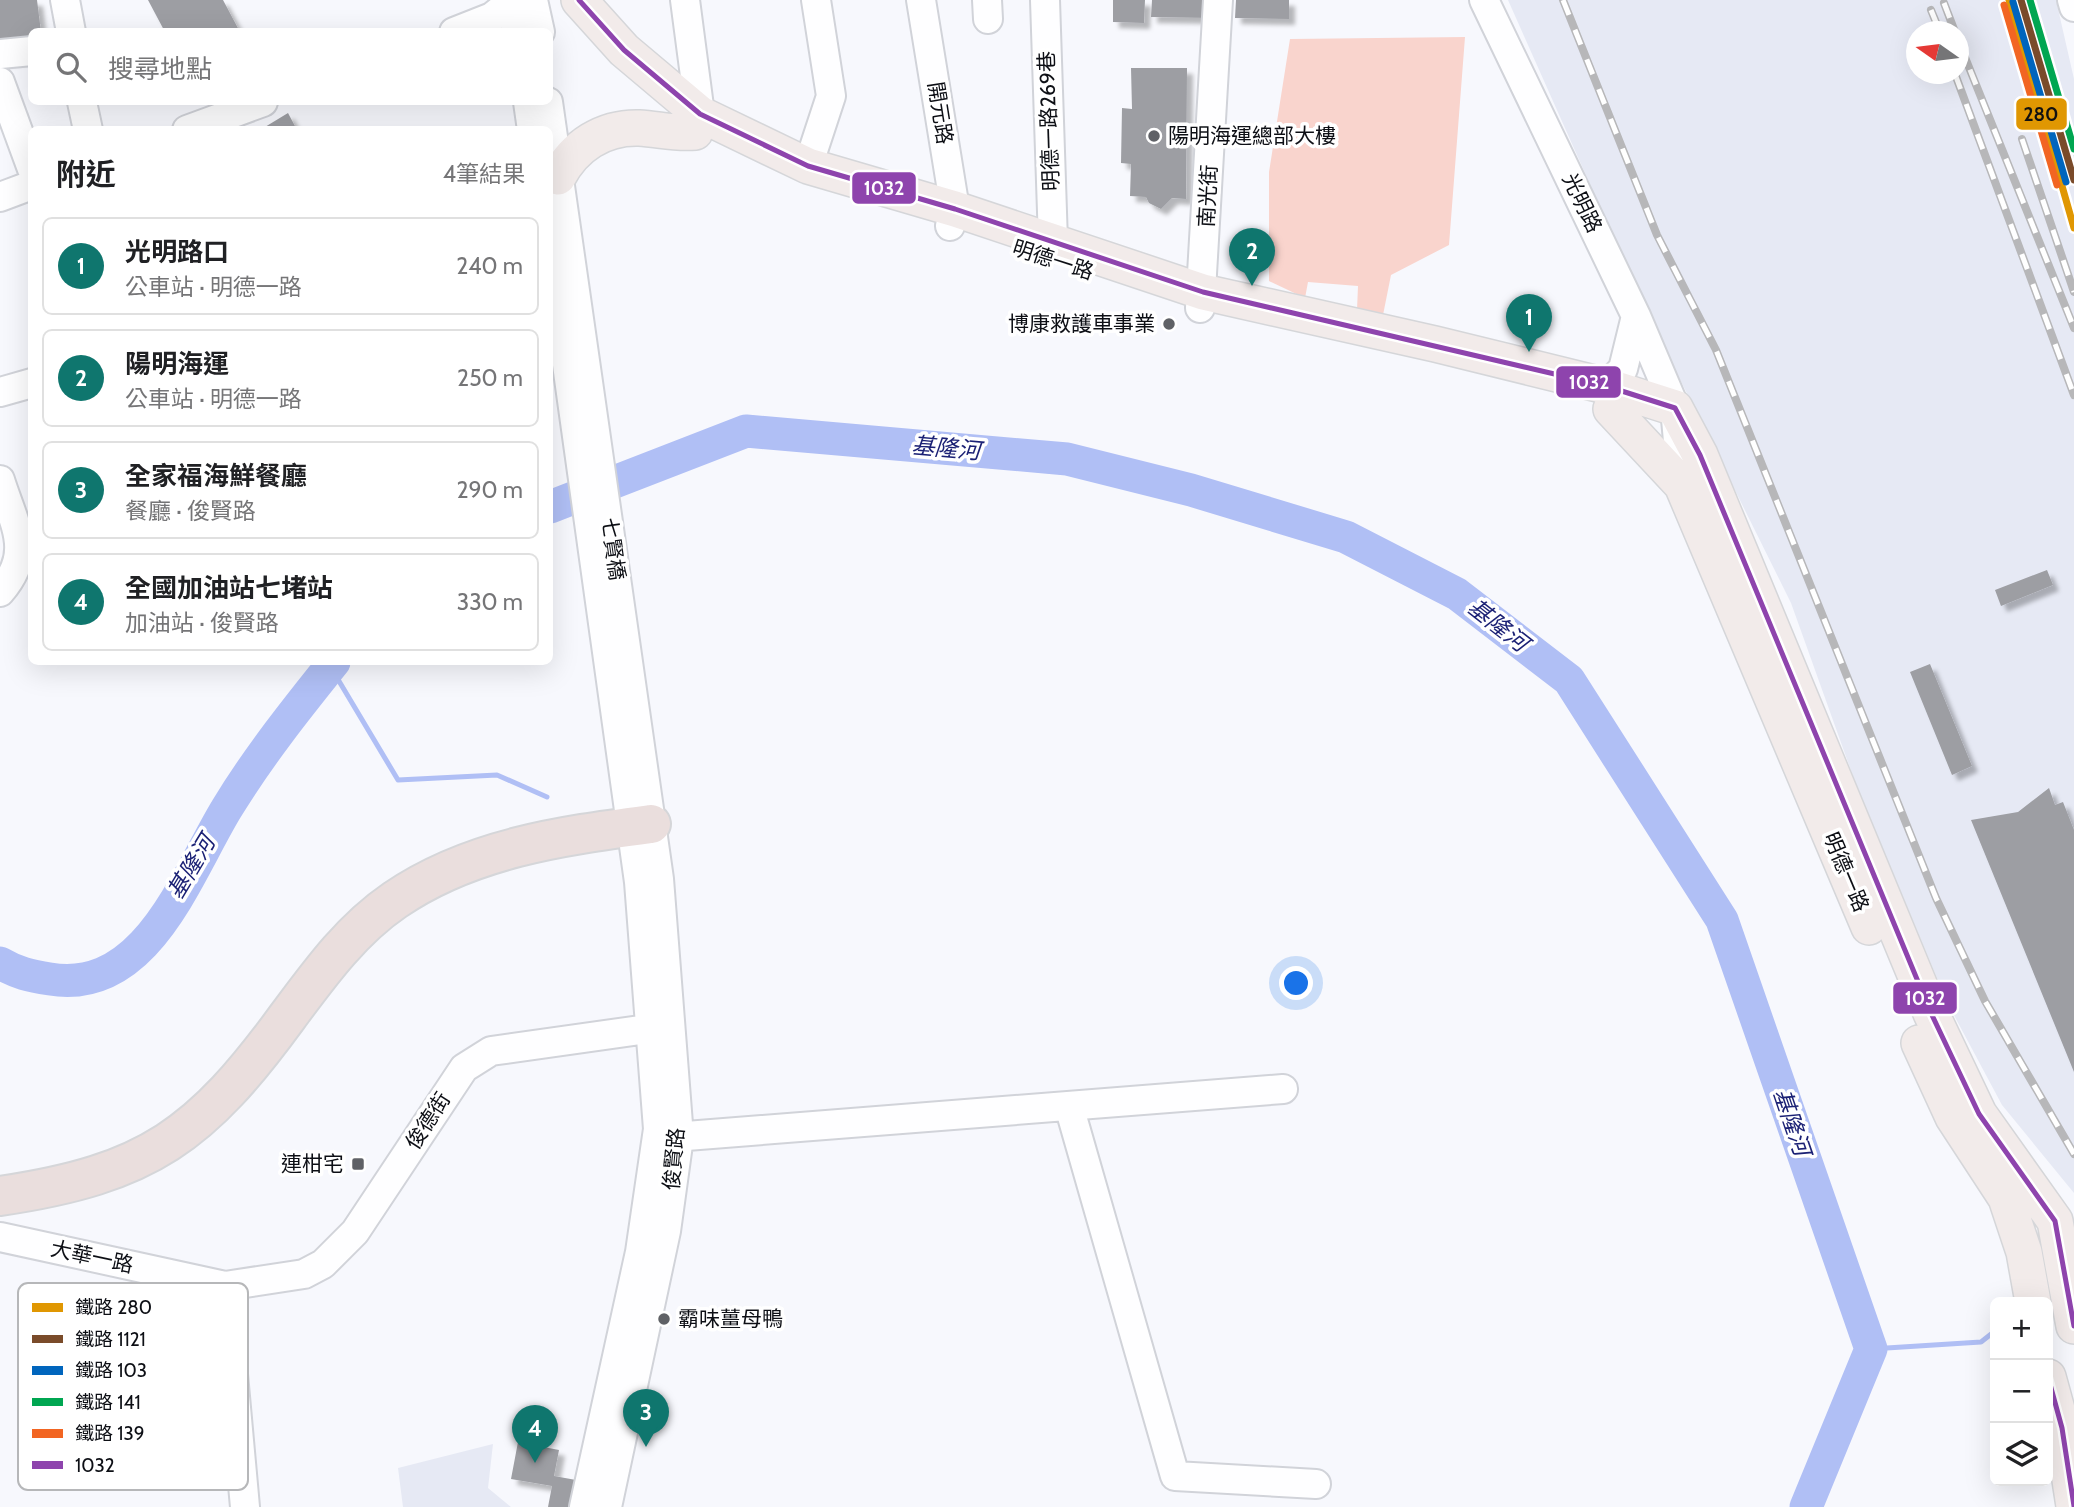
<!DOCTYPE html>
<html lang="zh-TW">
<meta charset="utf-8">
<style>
body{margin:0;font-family:Cabin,"Noto Sans TC",sans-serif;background:#f2f2f2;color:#202124}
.controls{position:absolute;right:21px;bottom:21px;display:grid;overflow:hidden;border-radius:10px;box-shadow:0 7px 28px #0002}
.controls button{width:63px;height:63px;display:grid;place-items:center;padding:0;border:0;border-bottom:2px solid #e0e0e0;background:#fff;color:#202124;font:35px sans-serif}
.compass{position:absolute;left:1906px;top:21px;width:63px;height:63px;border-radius:50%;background:#fff;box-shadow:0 7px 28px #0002;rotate:284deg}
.you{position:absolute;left:1297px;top:984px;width:24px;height:24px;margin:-18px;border:5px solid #fff;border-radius:50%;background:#1a73e8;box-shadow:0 0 0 10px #1a73e833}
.badge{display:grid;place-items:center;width:46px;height:46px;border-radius:50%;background:#0f766e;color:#fff;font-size:23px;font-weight:700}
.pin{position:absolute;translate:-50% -58px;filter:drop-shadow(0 2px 4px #0008)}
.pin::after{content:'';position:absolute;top:37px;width:24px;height:21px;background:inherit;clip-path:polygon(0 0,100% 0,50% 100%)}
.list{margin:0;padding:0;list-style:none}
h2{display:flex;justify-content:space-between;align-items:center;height:91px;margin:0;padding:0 28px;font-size:30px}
h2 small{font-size:23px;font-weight:400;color:#757577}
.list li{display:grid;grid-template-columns:46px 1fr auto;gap:21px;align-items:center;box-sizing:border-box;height:98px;margin:0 14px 14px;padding:0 14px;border:2px solid #e0e0e0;border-radius:10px}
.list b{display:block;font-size:26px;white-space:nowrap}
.list p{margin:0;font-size:23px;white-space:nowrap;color:#757577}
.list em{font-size:23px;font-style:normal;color:#757577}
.icon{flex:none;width:38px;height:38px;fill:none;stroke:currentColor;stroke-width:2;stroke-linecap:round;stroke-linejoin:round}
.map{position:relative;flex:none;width:2074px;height:1507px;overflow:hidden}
.search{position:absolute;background:#fff;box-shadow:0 7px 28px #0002;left:28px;top:28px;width:525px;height:77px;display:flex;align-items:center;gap:18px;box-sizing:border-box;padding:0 24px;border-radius:10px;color:#757577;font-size:26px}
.panel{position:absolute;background:#fff;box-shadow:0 7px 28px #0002;left:28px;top:126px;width:525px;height:539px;border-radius:10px}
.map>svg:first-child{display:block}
.built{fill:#e6e9f4;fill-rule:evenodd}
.green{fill:#f9d4cd}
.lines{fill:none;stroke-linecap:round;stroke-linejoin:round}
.stream{stroke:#b0bff5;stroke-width:5}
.river{stroke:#b0bff5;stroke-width:33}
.building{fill:#9d9ea3;filter:url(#shadow)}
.minor-casing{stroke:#d1d3d9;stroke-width:32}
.major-casing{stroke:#d5d6d9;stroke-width:38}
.highway-casing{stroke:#d5d6d9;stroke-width:42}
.minor{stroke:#fefeff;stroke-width:28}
.major{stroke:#f2ebea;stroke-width:35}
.highway{stroke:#eadedd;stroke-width:38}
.rail-casing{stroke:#b7b7b9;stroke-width:8}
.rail{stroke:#fff;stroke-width:5;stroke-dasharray:16;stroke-linecap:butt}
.bus-1-casing{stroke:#fff;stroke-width:10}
.bus-1{stroke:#8e44ad;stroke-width:5}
.rail-1-casing{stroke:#fff;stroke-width:12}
.rail-2-casing{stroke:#fff;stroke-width:12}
.rail-3-casing{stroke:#fff;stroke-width:12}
.rail-4-casing{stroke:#fff;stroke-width:12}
.rail-5-casing{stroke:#fff;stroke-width:12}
.rail-1{stroke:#e09702;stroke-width:7}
.rail-2{stroke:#7a4b2a;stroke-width:7}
.rail-3{stroke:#0065bd;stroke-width:7}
.rail-4{stroke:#00a651;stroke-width:7}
.rail-5{stroke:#f26522;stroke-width:7}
.poi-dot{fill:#5f6166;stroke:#fff;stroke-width:2.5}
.labels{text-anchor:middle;stroke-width:7;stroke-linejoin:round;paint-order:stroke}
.street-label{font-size:21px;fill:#0d0f15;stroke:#fff}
.poi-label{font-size:21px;fill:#0d0f15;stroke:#fff;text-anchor:start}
.water-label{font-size:23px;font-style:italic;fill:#1b2175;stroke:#fff}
.key{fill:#fff;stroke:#b6b7b9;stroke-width:2}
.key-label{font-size:19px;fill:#0d0f15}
.line-badge{stroke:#fff;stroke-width:2.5}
.badge-label{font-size:19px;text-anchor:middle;font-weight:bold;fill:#fff}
.pale-badge-label{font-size:19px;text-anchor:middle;font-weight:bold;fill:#111}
</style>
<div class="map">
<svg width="2074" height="1507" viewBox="0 0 2074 1507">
<defs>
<filter id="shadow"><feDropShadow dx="6" dy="6" stdDeviation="2" flood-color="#0004"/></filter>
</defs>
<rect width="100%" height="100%" fill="#f7f8fd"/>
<path class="built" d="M 1508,0 L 2056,0 L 2074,79 L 2074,1193 L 2002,1105 L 1948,1004 L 1858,790 L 1791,603 L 1650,319 ZM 1916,32 L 1958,32 L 1958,74 L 1916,74 Z
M 493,1444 L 488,1488 L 511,1507 L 403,1507 L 398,1468 Z"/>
<path class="green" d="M 1465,37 L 1449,245 L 1391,275 L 1383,315 L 1357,310 L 1358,286 L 1308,282 L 1305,298 L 1269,281 L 1269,172 L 1290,39 Z"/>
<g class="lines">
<path class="stream" d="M 330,666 L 398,780 L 497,775 L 547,797
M 1871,1349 L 1981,1342 L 1995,1331"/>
<path class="river" d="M 550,507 L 746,431 L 1067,459 L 1191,490 L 1346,537 L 1457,594 L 1569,680 L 1722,920 L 1871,1349 L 1806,1507
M 0,963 C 17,973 30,976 50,979 C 147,995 186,875 227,808 C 258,757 297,708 334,662"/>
</g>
<path class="building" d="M 0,0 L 37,0 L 41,32 L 32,32 L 32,57 L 0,61 Z
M 148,0 L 223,0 L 240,32 L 165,32 Z
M 1113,0 L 1145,0 L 1144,23 L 1113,22 Z
M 1152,0 L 1211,0 L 1211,18 L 1151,17 Z
M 1236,0 L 1289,0 L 1289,19 L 1235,18 Z
M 1131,68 L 1187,68 L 1186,199 L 1172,198 L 1161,209 L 1149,203 L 1146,197 L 1130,196 L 1131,164 L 1121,163 L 1122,108 L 1132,109 Z
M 288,113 L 297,130 L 260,130 Z
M 2047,570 L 2053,585 L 2001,606 L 1995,590 Z
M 1930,664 L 1972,766 L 1952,775 L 1910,672 Z
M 2049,788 L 2055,805 L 2063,802 L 2074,830 L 2074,1072 L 1971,820 L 2018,812 Z
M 518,1442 L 559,1450 L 554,1476 L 576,1480 L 571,1507 L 548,1507 L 552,1486 L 511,1479 Z"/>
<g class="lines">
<g class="minor-casing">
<path id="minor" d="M 65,0 L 71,32
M 512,0 L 516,32
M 533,0 L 540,32
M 685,0 L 700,114
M 921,0 L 955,209 L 950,226
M 987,0 L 988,19
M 1045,0 L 1053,242
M 1484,0 L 1636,316 L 1675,408 L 1682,485
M 2072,0 L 2074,7
M 454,32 L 492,17 L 513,0
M 0,54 L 32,51
M 0,82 L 32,169
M 82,102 L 88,130
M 528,102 L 532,130
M 548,102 L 659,879 L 679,1137 L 666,1231 L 607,1507
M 187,130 L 263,102
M 808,166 L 831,96 L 816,0
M 0,197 L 32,185
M 550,242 L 639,882 L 658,1129 L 640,1252 L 584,1507
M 1200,308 L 1218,0
M 1606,386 L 1623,369 L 1636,316
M 0,392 L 32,383
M 0,480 C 14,525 35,552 0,592
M 1069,1106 L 1175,1476 L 1316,1484
M 661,1138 L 1283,1089
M 0,1237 L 225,1286 L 304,1274 L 323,1264 L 355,1232 L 464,1068 L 491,1051 L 669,1026
M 225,1286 L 245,1507"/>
</g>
<g class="major-casing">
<path id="major" d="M 579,0 L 624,50 L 700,114 L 808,166 L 955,209 L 1203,292 L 1435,344 L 1606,386 L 1675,408 L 1700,455 L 1931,1013 L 1979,1114 L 2055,1221 L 2074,1326
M 558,177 C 574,146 603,127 639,128 C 658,129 675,134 695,132 L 700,114
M 1611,409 L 1682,485 L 1869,927
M 1919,1043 L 1953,1117 L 2006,1198 L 2024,1252 L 2033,1302
M 2048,1377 L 2062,1428 L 2074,1506"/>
</g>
<g class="highway-casing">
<path id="highway" d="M 0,1196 C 149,1174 201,1135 288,1016 C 320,973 351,930 395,900 C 471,848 562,836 651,824"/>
</g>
<use href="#minor" class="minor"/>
<use href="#major" class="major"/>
<use href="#highway" class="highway"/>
<g class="rail-casing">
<path id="rail" d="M 1563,0 L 1657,235 L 1716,350 L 1936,898 L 1985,1001 L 2074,1154
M 1944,3 L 1955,32
M 1931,10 L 1940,32
M 1958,40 L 2074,328
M 1955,74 L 2074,395
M 2022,139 L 2074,292"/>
</g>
<use href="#rail" class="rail"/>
<g class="bus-1-casing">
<path id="bus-1" d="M 579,0 L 624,50 L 700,114 L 808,166 L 955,209 L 1203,292 L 1606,386 L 1675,408 L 1700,455 L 1931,1013 L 1979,1114 L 2055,1221 L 2074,1326
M 2048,1377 L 2062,1428 L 2074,1506"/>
</g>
<use href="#bus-1" class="bus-1"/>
<g class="rail-1-casing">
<path id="rail-1" d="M 2009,0 L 2074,228"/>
</g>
<g class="rail-2-casing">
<path id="rail-2" d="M 2021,0 L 2074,180"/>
</g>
<g class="rail-3-casing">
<path id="rail-3" d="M 2013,2 L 2066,182"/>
</g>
<g class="rail-4-casing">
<path id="rail-4" d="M 2030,0 L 2074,149"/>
</g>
<g class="rail-5-casing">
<path id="rail-5" d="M 2004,5 L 2057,185"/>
</g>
<use href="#rail-1" class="rail-1"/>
<use href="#rail-2" class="rail-2"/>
<use href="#rail-3" class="rail-3"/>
<use href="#rail-4" class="rail-4"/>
<use href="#rail-5" class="rail-5"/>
</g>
<g class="poi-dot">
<circle cx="1154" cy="136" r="7"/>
<circle cx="1169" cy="324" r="7"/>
<rect x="351" y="1157" width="14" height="14" rx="3.5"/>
<circle cx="664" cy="1319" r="7"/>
</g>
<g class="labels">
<g class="street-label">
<text transform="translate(940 113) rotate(81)" y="7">開元路</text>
<text transform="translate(1049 121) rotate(-92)" y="7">明德一路269巷</text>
<text transform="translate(1208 196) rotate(-87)" y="7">南光街</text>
<text transform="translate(1582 203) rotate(64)" y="7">光明路</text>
<text transform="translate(1053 260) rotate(18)" y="7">明德一路</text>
<text transform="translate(613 549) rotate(82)" y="7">七賢橋</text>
<text transform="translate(1846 872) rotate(67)" y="7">明德一路</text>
<text transform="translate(428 1121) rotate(-57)" y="7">俊德街</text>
<text transform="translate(674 1159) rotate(-85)" y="7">俊賢路</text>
<text transform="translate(92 1257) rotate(12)" y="7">大華一路</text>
</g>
<g class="poi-label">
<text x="1168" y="143">陽明海運總部大樓</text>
<text x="1155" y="331" text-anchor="end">博康救護車事業</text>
<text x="344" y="1171" text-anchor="end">連柑宅</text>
<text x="678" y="1326">霸味薑母鴨</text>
</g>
<g class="water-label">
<text transform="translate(946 448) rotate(5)" y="8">基隆河</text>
<text transform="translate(1498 625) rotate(38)" y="8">基隆河</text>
<text transform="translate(191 867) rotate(-59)" y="8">基隆河</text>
<text transform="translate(1792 1122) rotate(71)" y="8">基隆河</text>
</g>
</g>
<rect x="18" y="1283" width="230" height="207" rx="10" class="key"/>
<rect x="32" y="1303" width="31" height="9" fill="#e09702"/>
<rect x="32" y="1335" width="31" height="8" fill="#7a4b2a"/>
<rect x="32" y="1366" width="31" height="9" fill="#0065bd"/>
<rect x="32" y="1398" width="31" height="8" fill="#00a651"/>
<rect x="32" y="1429" width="31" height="9" fill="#f26522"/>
<rect x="32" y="1461" width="31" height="8" fill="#8e44ad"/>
<g class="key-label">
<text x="75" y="1314">鐵路 280</text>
<text x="75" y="1346">鐵路 1121</text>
<text x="75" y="1377">鐵路 103</text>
<text x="75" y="1409">鐵路 141</text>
<text x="75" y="1440">鐵路 139</text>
<text x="75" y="1472">1032</text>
</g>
<g class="line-badge">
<rect x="2015" y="97" width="53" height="34" rx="7" fill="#e09702"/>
<rect x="851" y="171" width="66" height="34" rx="7" fill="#8e44ad"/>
<rect x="1555" y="365" width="67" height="34" rx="7" fill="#8e44ad"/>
<rect x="1892" y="981" width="66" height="34" rx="7" fill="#8e44ad"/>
</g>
<g class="badge-label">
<text x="884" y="195">1032</text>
<text x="1589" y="389">1032</text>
<text x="1925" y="1005">1032</text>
</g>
<g class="pale-badge-label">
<text x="2041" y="121">280</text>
</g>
</svg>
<div class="controls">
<button>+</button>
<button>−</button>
<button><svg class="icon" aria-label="layers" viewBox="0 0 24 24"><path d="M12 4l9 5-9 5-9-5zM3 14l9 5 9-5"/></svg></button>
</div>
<svg class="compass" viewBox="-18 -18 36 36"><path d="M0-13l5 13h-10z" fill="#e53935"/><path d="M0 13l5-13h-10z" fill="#757577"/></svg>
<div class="you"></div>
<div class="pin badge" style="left:1529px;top:352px">1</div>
<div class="pin badge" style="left:1252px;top:286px">2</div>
<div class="pin badge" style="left:646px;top:1447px">3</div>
<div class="pin badge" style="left:535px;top:1463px">4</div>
<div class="search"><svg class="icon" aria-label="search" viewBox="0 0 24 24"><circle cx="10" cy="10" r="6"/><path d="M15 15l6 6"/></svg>搜尋地點</div>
<section class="panel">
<h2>附近<small>4筆結果</small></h2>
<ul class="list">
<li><span class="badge">1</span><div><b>光明路口</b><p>公車站 · 明德一路</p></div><em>240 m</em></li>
<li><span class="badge">2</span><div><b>陽明海運</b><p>公車站 · 明德一路</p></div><em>250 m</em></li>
<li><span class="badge">3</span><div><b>全家福海鮮餐廳</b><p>餐廳 · 俊賢路</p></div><em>290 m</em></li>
<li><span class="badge">4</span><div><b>全國加油站七堵站</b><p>加油站 · 俊賢路</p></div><em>330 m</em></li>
</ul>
</section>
</div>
